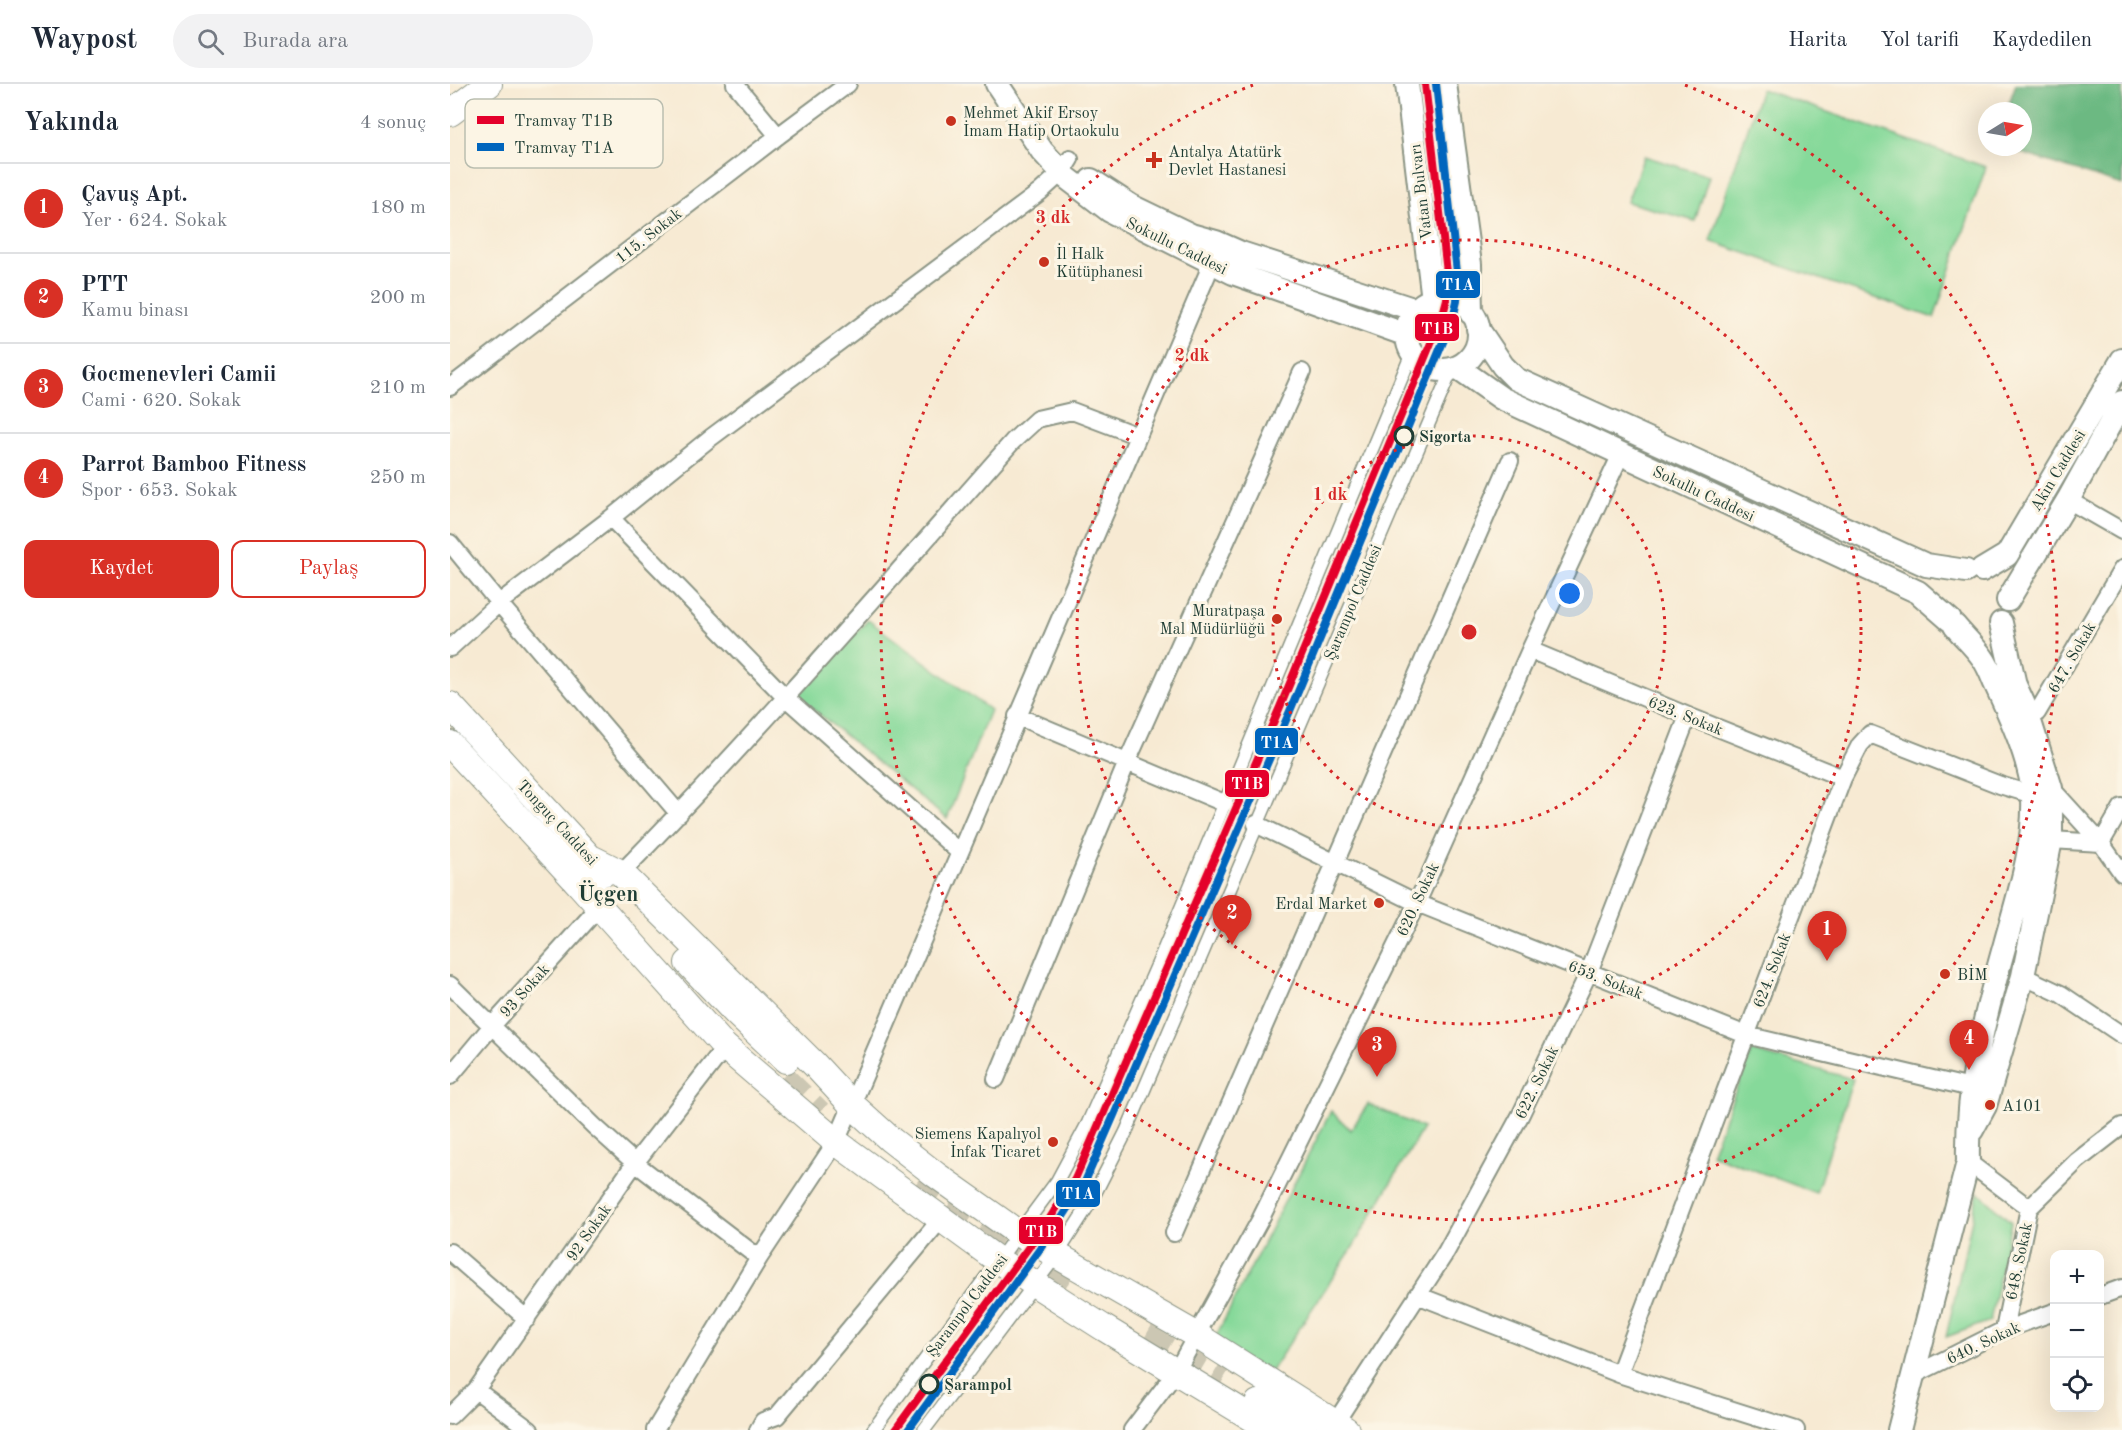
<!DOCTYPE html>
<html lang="tr">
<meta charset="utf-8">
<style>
body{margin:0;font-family:"Old Standard TT",serif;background:#f2f2f3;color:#1f2937}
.controls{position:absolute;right:18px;bottom:18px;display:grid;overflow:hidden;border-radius:12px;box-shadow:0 6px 24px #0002}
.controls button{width:54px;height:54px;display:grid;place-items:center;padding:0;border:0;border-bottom:2px solid #e0e1e3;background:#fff;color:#1f2937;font:30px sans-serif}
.compass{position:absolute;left:1528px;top:18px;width:54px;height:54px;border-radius:50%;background:#fff;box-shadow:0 6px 24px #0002;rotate:79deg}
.you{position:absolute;left:1120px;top:510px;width:21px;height:21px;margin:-15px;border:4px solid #fff;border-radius:50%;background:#1a73e8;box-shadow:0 0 0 9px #1a73e833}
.badge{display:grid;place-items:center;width:39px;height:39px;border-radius:50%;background:#d93025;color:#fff;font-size:20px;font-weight:700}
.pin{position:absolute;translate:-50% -50px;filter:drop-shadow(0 2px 3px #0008)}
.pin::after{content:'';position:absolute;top:32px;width:21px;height:18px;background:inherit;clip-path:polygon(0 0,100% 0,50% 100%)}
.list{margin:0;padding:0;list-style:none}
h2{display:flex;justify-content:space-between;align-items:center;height:78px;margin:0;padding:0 24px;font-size:26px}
h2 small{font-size:20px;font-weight:400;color:#747a83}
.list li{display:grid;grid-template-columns:39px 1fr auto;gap:18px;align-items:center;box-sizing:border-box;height:90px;padding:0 24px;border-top:2px solid #e0e1e3}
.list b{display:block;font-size:22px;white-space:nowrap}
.list p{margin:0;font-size:20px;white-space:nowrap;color:#747a83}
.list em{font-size:20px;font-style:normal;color:#747a83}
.actions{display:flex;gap:12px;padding:18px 24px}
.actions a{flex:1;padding:14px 0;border:2px solid #d93025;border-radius:12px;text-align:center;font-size:21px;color:#d93025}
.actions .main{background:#d93025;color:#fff}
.icon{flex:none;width:33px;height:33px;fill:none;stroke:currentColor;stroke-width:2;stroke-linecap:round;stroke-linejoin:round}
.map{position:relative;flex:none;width:1672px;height:1346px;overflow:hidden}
header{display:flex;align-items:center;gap:36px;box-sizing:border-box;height:84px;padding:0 30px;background:#fff;border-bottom:2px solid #e0e1e3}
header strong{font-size:28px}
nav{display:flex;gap:33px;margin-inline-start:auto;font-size:21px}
.search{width:420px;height:54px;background:#f2f2f3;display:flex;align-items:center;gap:15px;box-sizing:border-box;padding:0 21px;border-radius:33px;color:#747a83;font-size:22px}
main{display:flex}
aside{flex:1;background:#fff}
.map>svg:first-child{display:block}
.green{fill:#86d99a;stroke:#528b67;stroke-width:1.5}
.forest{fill:#6cb982;stroke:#467b5b;stroke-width:1.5}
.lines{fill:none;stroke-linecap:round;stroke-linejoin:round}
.primary-tunnel{stroke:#ccc7b3;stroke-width:26;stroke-dasharray:26 13;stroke-linecap:butt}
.pedestrian-casing{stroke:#8b9484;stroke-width:15}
.minor-casing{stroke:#8b9484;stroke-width:20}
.secondary-casing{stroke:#8b9484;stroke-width:26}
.primary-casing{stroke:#8b9484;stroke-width:28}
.pedestrian{stroke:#fff;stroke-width:12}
.minor{stroke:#fff;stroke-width:16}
.secondary{stroke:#fff;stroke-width:22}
.primary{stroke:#fff;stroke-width:26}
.tram-1-casing{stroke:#fcf5e5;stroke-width:12}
.tram-2-casing{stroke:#fcf5e5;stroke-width:12}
.tram-1{stroke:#e4002b;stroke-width:8}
.tram-2{stroke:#0065bd;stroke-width:8}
.ring{fill:none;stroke:#d62828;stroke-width:3;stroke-dasharray:3 6}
.poi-dot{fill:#c8321e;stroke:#fcf5e5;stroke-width:2}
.stop-dot{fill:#fcf5e5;stroke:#1f3d34;stroke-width:3}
.labels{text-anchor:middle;stroke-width:6;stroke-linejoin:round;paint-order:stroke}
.poi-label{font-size:16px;fill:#1f3d34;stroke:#fcf5e5;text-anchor:start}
.street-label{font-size:16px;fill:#1f3d34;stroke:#fcf5e5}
.stop-label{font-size:16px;font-weight:bold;fill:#1f3d34;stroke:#fcf5e5;text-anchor:start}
.district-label{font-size:22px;font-weight:bold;fill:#1f3d34;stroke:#fcf5e5}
.key{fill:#fcf5e5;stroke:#babeb0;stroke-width:1.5}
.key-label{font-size:16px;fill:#1f3d34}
.centre{fill:#d62828;stroke:#fcf5e5;stroke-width:3}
.ring-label{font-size:18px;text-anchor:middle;font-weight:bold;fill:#d62828;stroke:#fcf5e5;stroke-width:6;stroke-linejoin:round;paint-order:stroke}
.line-badge{stroke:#fcf5e5;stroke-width:2}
.badge-label{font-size:16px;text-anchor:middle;font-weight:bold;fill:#fff}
</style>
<header>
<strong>Waypost</strong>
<div class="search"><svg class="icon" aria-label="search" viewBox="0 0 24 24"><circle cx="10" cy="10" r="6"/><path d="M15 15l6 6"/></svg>Burada ara</div>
<nav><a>Harita</a><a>Yol tarifi</a><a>Kaydedilen</a></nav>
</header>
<main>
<aside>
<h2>Yakında<small>4 sonuç</small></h2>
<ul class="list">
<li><span class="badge">1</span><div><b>Çavuş Apt.</b><p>Yer · 624. Sokak</p></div><em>180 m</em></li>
<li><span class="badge">2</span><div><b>PTT</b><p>Kamu binası</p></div><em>200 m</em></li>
<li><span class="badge">3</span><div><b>Gocmenevleri Camii</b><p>Cami · 620. Sokak</p></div><em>210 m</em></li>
<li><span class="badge">4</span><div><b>Parrot Bamboo Fitness</b><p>Spor · 653. Sokak</p></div><em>250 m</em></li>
</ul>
<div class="actions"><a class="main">Kaydet</a><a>Paylaş</a></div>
</aside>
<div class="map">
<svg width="1672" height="1346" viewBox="0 0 1672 1346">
<rect width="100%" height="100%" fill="#fcf5e5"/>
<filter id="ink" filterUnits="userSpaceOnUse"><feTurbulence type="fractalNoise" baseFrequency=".0167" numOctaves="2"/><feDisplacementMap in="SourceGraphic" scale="12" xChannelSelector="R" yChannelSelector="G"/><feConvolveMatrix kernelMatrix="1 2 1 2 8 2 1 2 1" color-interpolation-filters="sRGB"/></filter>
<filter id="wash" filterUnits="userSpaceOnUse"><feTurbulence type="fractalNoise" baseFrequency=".008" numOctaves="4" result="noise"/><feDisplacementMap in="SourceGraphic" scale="24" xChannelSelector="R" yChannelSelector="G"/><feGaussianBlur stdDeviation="1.35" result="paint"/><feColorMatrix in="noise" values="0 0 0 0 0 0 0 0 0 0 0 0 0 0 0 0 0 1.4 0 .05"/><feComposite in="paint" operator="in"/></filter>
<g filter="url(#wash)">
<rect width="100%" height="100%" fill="#f7ead3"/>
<path class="green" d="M 1311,5 L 1536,83 L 1484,234 L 1260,157 Z
M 1194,72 L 1259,92 L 1245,137 L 1177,118 Z
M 418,536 L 540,626 L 497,735 L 347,612 Z
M 1301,967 L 1403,995 L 1366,1109 L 1261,1070 Z
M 918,1020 L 973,1044 L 903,1163 L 819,1290 L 763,1258 L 881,1027 L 901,1046 Z
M 1528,1108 L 1561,1138 L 1540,1237 L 1496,1253 Z"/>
<path class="forest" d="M 1566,0 L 1672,0 L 1672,101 L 1552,63 L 1573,63 L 1573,27 L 1556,27 Z"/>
</g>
<g filter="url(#ink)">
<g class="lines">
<path class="primary-tunnel" d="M 333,994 L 369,1029
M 465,1101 L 618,1205
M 695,1253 L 772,1298"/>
<g class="pedestrian-casing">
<path id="pedestrian" d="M 423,1346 L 607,1097 L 638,1039 L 709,877 L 962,269
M 474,1346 L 606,1172 L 640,1119 L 676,1048 L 1002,285"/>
</g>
<g class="minor-casing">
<path id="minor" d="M 285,0 L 328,52
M 0,303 L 328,52 L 398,0
M 1618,416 L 1672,447
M 161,434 L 336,614 L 509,768
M 0,459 L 49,519 L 229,730
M 0,564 L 49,519 L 161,434 L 259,355 L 590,108 L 612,88 L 620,75
M 1080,566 L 1238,632 L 1393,694
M 1587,629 L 1672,485
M 567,632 L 774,719
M 1601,704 L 1651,759 L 1672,789
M 806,740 L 967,819 L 1296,951 L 1521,1004
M 1601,756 L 1651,759 L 1672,723
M 171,789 C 307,650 434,503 563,357 L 587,335 L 622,327 L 688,352
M 1573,892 L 1611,910 L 1672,951
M 0,901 L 144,1042 L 185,1079 L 309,1174
M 0,992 L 41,943 L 150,822
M 546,995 L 677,678 L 852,288
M 1518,1078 L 1579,1124
M 724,1149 L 1060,377
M 0,1168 L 77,1235
M 967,1211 L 1169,1290 L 1346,1346
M 1650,1212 L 1672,1204
M 1554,1246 L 1579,1124 L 1627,1077 L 1672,1042
M 1169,1290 L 1393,694 L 1410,661 L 1420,650 L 1550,701 L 1583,711
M 1462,1292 L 1554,1246 L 1604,1228
M 26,1306 L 80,1346
M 0,1332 L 26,1306 L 185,1079 L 275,963
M 885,1339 L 996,1168 L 1070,1032 L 1139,888 L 1238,632
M 205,1346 L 309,1174 L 386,1058 L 757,191 L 763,167
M 308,1346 L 313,1337 L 327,1332 L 491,1135
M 682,1346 L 726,1288 L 810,1136 L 967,819 L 1080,566 L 1171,370"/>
</g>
<g class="secondary-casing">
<path id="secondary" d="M 547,0 L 592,67 L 617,94 L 660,127 L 783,189 L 957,251
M 957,0 L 983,216
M 995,0 L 1020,180 L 1021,229
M 641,96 L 681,122 L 741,151 L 766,158 L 791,169 L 966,226
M957 250a36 36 0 1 1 72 0a36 36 0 1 1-72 0Z
M 1028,245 L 1053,282 L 1066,295 L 1476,481 L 1516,487
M 1007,283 L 1051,314 L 1468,508 L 1500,536
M 1532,486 L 1557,471 L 1672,276
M 1558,516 L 1618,416 L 1672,318
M 1522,1046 L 1535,1022 L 1573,892 L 1601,756 L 1601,704 L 1576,625 L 1565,601 L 1551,539
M 1449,1346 L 1518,1078 C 1516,1004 1535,931 1555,860 C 1568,812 1585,763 1583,713 C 1582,679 1559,629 1544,597 C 1541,589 1537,580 1532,573 C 1524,562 1514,553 1505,542"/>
</g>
<g class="primary-casing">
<path id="primary" d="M 0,29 L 39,0
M 0,621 L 154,789
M 0,660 L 130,801 L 145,809
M 143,775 L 171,789 L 364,980 L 401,1020 L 441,1056 L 486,1091 L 568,1149 L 746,1251 L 896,1346
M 130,801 L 275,963 L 386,1058 L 549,1177 L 654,1244 L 822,1346
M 238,879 L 287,930 L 336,976
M 808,1319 L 854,1346"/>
</g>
<use href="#pedestrian" class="pedestrian"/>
<use href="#minor" class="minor"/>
<use href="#secondary" class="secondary"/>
<use href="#primary" class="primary"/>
<g class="tram-1-casing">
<path id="tram-1" d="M 445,1346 L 600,1134 L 625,1095 L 830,623 L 993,230 L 997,215 L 998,197 L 975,0"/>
</g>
<g class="tram-2-casing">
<path id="tram-2" d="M 458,1346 L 608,1140 L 634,1100 L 840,627 L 1003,234 L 1007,217 L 1008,197 L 986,0"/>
</g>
<use href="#tram-1" class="tram-1"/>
<use href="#tram-2" class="tram-2"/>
</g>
</g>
<g class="ring">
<circle cx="1019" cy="548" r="196"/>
<circle cx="1019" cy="548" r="392"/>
<path d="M1235 1A588 588 0 1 1 803 1"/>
</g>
<g class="poi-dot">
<circle cx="501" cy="37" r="6"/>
<path d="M701 67h6v6h6v6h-6v6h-6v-6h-6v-6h6z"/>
<circle cx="594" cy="178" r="6"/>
<circle cx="827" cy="535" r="6"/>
<circle cx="929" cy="819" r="6"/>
<circle cx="1495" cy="890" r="6"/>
<circle cx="1540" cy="1021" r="6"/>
<circle cx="603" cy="1058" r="6"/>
</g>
<g class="stop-dot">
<circle cx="954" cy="352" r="9"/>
<circle cx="479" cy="1300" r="9"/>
</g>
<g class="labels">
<g class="poi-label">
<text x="513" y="34">Mehmet Akif Ersoy<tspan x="513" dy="18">İmam Hatip Ortaokulu</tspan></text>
<text x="718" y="73">Antalya Atatürk<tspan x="718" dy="18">Devlet Hastanesi</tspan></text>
<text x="606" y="175">İl Halk<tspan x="606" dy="18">Kütüphanesi</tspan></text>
<text x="815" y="532" text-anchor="end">Muratpaşa<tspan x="815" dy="18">Mal Müdürlüğü</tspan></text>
<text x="917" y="825" text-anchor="end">Erdal Market</text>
<text x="1507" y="896">BİM</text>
<text x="1552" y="1027">A101</text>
<text x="591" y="1055" text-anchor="end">Siemens Kapalıyol<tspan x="591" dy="18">İnfak Ticaret</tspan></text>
</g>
<g class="street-label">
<text transform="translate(970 108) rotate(-97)" y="6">Vatan Bulvarı</text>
<text transform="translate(198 151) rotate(-38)" y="6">115. Sokak</text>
<text transform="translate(727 161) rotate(26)" y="6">Sokullu Caddesi</text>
<text transform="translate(1607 386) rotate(-59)" y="6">Akın Caddesi</text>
<text transform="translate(1254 409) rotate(25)" y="6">Sokullu Caddesi</text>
<text transform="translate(902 518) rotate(-67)" y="6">Şarampol Caddesi</text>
<text transform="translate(1621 573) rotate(-60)" y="6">647. Sokak</text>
<text transform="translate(1236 631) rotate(22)" y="6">623. Sokak</text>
<text transform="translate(108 738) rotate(47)" y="6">Tonguç Caddesi</text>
<text transform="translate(967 815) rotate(-65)" y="6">620. Sokak</text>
<text transform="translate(1321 886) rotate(-69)" y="6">624. Sokak</text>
<text transform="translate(1156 895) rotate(22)" y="6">653. Sokak</text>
<text transform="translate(74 906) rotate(-48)" y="6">93 Sokak</text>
<text transform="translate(1086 998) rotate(-64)" y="6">622. Sokak</text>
<text transform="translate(138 1148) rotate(-55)" y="6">92 Sokak</text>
<text transform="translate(1568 1177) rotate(-78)" y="6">648. Sokak</text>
<text transform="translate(516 1221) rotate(-53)" y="6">Şarampol Caddesi</text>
<text transform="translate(1533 1258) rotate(-25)" y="6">640. Sokak</text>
</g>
<g class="stop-label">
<text x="969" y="358">Sigorta</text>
<text x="494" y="1306">Şarampol</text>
</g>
<g class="district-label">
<text x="158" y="817">Üçgen</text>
</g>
</g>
<rect x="15" y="15" width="198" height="69" rx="9" class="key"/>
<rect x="27" y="32" width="27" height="8" fill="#e4002b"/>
<rect x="27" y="59" width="27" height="8" fill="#0065bd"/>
<g class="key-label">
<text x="64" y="42">Tramvay T1B</text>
<text x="64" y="69">Tramvay T1A</text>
</g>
<circle cx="1019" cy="548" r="9" class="centre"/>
<g class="ring-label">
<text x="603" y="139">3 dk</text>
<text x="742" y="277">2 dk</text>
<text x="880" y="416">1 dk</text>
</g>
<g class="line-badge">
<rect x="985" y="186" width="46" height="29" rx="6" fill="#0065bd"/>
<rect x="964" y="229" width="46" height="29" rx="6" fill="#e4002b"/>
<rect x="804" y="643" width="45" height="29" rx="6" fill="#0065bd"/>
<rect x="774" y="685" width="46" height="29" rx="6" fill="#e4002b"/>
<rect x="605" y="1095" width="46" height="29" rx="6" fill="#0065bd"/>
<rect x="568" y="1132" width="46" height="29" rx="6" fill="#e4002b"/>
</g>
<g class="badge-label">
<text x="1008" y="206">T1A</text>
<text x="987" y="250">T1B</text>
<text x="827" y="664">T1A</text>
<text x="797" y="705">T1B</text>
<text x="628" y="1115">T1A</text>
<text x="591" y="1153">T1B</text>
</g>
</svg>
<div class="controls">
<button>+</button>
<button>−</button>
<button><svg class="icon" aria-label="locate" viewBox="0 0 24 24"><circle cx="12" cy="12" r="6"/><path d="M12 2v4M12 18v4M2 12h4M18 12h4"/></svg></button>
</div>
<svg class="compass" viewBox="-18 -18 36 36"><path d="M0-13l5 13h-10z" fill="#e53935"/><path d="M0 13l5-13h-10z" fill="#747a83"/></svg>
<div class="you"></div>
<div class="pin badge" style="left:1377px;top:877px">1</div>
<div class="pin badge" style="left:782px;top:861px">2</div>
<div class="pin badge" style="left:927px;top:993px">3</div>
<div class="pin badge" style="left:1519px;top:986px">4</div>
</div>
</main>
